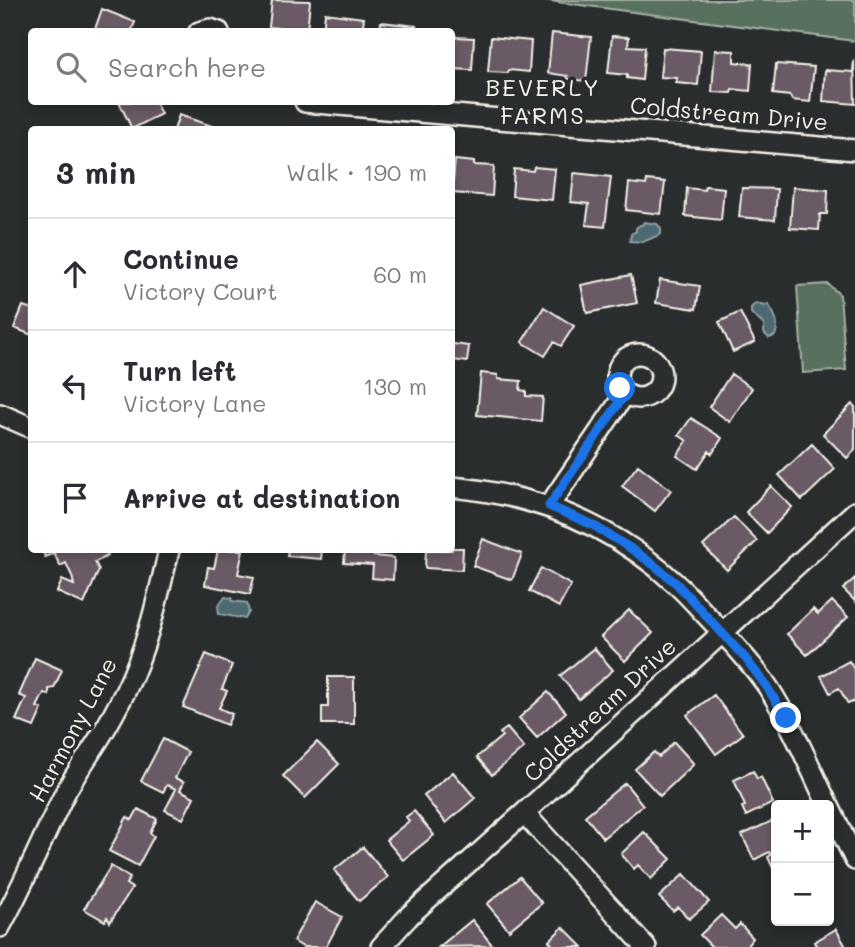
<!DOCTYPE html>
<meta charset="utf-8">
<style>
body{margin:0;font-family:Mali,sans-serif;background:#f2f2f3;color:#2b2b33}
.controls{position:absolute;right:21px;bottom:21px;display:grid;overflow:hidden;border-radius:7px;box-shadow:0 4px 10px #0003}
.controls button{width:63px;height:63px;display:grid;place-items:center;padding:0;border:0;border-bottom:2px solid #e1e1e2;background:#fff;color:#2b2b33;font:35px sans-serif}
.stop{position:absolute;width:21px;height:21px;margin:-16px;border:5px solid #1a73e8;border-radius:50%;background:#fff}
.stop.end{background:#1a73e8;border-color:#fff;box-shadow:0 2px 7px #0008}
.list{margin:0;padding:0;list-style:none}
h2{display:flex;justify-content:space-between;align-items:center;height:91px;margin:0;padding:0 28px;font-size:30px}
h2 small{font-size:23px;font-weight:400;color:#7c7c81}
.list li{display:grid;grid-template-columns:46px 1fr auto;gap:21px;align-items:center;box-sizing:border-box;height:112px;padding:0 28px;border-top:2px solid #e1e1e2}
.list b{display:block;font-size:26px;white-space:nowrap}
.list p{margin:0;font-size:23px;white-space:nowrap;color:#7c7c81}
.list em{font-size:23px;font-style:normal;color:#7c7c81}
.icon{flex:none;width:38px;height:38px;fill:none;stroke:currentColor;stroke-width:2;stroke-linecap:round;stroke-linejoin:round}
.map{position:relative;flex:none;width:855px;height:947px;overflow:hidden}
.search{position:absolute;background:#fff;box-shadow:0 4px 10px #0003;left:28px;top:28px;width:427px;height:77px;display:flex;align-items:center;gap:18px;box-sizing:border-box;padding:0 24px;border-radius:7px;color:#7c7c81;font-size:26px}
.panel{position:absolute;background:#fff;box-shadow:0 4px 10px #0003;left:28px;top:126px;width:427px;height:427px;border-radius:7px}
.map>svg:first-child{display:block}
.green{fill:#58715e;stroke:#a6b1a3;stroke-width:2}
.water{fill:#4e6a73;stroke:#90a0a2;stroke-width:2}
.building{fill:#695a65;stroke:#f4f1e8;stroke-width:2}
.lines{fill:none;stroke-linecap:round;stroke-linejoin:round}
.minor-casing{stroke:#f4f1e8;stroke-width:24}
.minor{stroke:#2a2d2e;stroke-width:19}
.route{stroke:#1a73e8;stroke-width:9}
.labels{text-anchor:middle;stroke-width:7;stroke-linejoin:round;paint-order:stroke}
.street-label{font-size:23px;fill:#f4f1e8;stroke:#2a2d2e}
.neighbourhood-label{font-size:24px;letter-spacing:2px;fill:#f4f1e8;stroke:#2a2d2e}
</style>
<div class="map">
<svg width="855" height="947" viewBox="0 0 855 947">
<rect width="100%" height="100%" fill="#2a2d2e"/>
<filter id="ink" filterUnits="userSpaceOnUse"><feTurbulence type="fractalNoise" baseFrequency=".0143" numOctaves="2"/><feDisplacementMap in="SourceGraphic" scale="14" xChannelSelector="R" yChannelSelector="G"/><feConvolveMatrix kernelMatrix="1 2 1 2 8 2 1 2 1" color-interpolation-filters="sRGB"/></filter>
<g filter="url(#ink)">
<path class="green" d="M 542,0 L 855,0 L 855,41 Z
M 828,284 L 840,295 L 846,370 L 803,373 L 797,286 Z"/>
<path class="water" d="M 644,222 L 657,224 L 661,228 L 661,234 L 643,242 L 630,241 L 631,234 L 636,231 L 636,228 L 640,225 L 642,225 Z
M 756,303 L 764,306 L 768,304 C 775,315 780,323 775,336 L 769,338 L 764,333 L 764,325 L 751,313 L 751,308 Z
M 225,597 L 232,598 L 232,601 L 247,603 L 249,612 L 245,619 L 219,614 L 218,606 Z"/>
<path class="building" d="M 272,0 L 310,1 L 307,32 L 286,32 L 286,29 L 269,27 Z
M 102,9 L 135,22 L 131,32 L 94,32 Z
M 325,13 L 364,18 L 362,32 L 323,32 Z
M 381,22 L 416,26 L 416,32 L 380,32 Z
M 552,33 L 591,37 L 586,81 L 567,79 L 568,76 L 548,73 Z
M 452,34 L 455,34 L 456,37 L 474,38 L 472,70 L 452,69 Z
M 612,36 L 629,37 L 628,46 L 645,47 L 642,80 L 627,78 L 627,75 L 608,73 Z
M 491,37 L 531,41 L 529,72 L 509,70 L 508,73 L 488,72 Z
M 663,48 L 701,51 L 698,85 L 676,83 L 677,78 L 660,77 Z
M 715,50 L 734,51 L 734,62 L 752,64 L 750,91 L 732,89 L 731,93 L 712,92 Z
M 854,60 L 855,104 L 823,101 L 825,70 L 853,72 Z
M 776,64 L 814,67 L 810,102 L 792,100 L 790,96 L 773,94 Z
M 119,102 L 155,102 L 161,114 L 132,129 Z
M 179,115 L 221,129 L 221,130 L 174,130 Z
M 455,160 L 474,162 L 474,165 L 494,166 L 492,196 L 452,193 Z
M 534,167 L 555,169 L 552,200 L 512,196 L 514,169 L 533,171 Z
M 574,173 L 611,177 L 605,227 L 586,225 L 589,204 L 571,202 Z
M 647,180 L 665,182 L 661,214 L 626,210 L 629,183 L 646,185 Z
M 705,186 L 724,188 L 721,220 L 685,216 L 687,188 L 704,190 Z
M 793,187 L 828,190 L 827,214 L 820,214 L 819,230 L 790,228 Z
M 742,188 L 777,189 L 775,220 L 739,217 Z
M 631,275 L 637,303 L 587,313 L 581,285 Z
M 660,280 L 700,286 L 696,309 L 656,303 Z
M 23,306 L 32,309 L 32,335 L 14,328 Z
M 544,307 L 574,326 L 561,346 L 554,342 L 545,356 L 522,342 Z
M 740,312 L 755,342 L 733,352 L 719,322 Z
M 453,344 L 469,346 L 467,362 L 452,360 Z
M 481,373 L 498,375 L 498,379 L 521,381 L 520,390 L 526,391 L 526,396 L 543,397 L 541,421 L 477,415 Z
M 731,374 L 752,388 L 730,422 L 709,407 Z
M 852,404 L 855,407 L 855,450 L 847,458 L 823,434 Z
M 691,418 L 722,438 L 712,454 L 709,451 L 697,469 L 677,456 L 687,441 L 679,435 Z
M 812,444 L 835,469 L 802,500 L 779,475 Z
M 638,465 L 671,490 L 655,511 L 622,486 Z
M 771,486 L 792,507 L 767,533 L 746,512 Z
M 734,517 L 757,541 L 727,570 L 703,546 Z
M 483,539 L 522,554 L 512,580 L 473,566 Z
M 452,548 L 463,548 L 462,570 L 425,568 L 426,550 L 452,550 Z
M 42,550 L 104,550 L 108,556 L 95,562 L 99,570 L 84,604 L 57,592 L 62,580 L 74,585 L 72,576 L 66,563 L 60,566 L 54,553 L 45,557 Z
M 218,550 L 243,550 L 238,574 L 254,577 L 250,594 L 205,585 L 208,567 L 214,568 Z
M 288,550 L 322,550 L 321,559 L 287,556 Z
M 345,550 L 375,550 L 374,556 L 394,558 L 393,580 L 372,578 L 373,565 L 344,563 Z
M 541,568 L 571,585 L 559,607 L 529,591 Z
M 855,578 L 855,601 L 843,589 Z
M 832,601 L 848,617 L 807,655 L 787,634 L 813,609 L 818,614 Z
M 629,610 L 653,633 L 625,661 L 601,637 Z
M 594,648 L 613,670 L 579,699 L 560,676 Z
M 206,654 L 232,665 L 222,689 L 227,691 L 219,708 L 232,714 L 227,725 L 183,707 Z
M 35,658 L 62,670 L 54,688 L 49,689 L 49,695 L 44,693 L 37,707 L 42,709 L 34,727 L 16,720 L 26,698 L 19,695 Z
M 849,661 L 855,671 L 855,701 L 848,704 L 839,688 L 830,693 L 821,676 Z
M 328,677 L 354,677 L 354,724 L 322,724 L 322,707 L 328,707 Z
M 548,692 L 566,712 L 537,738 L 519,718 Z
M 714,695 L 743,734 L 716,754 L 687,715 Z
M 507,728 L 524,748 L 492,775 L 477,757 L 502,736 L 500,733 Z
M 163,739 L 188,752 L 175,778 L 184,782 L 180,790 L 194,797 L 183,819 L 165,810 L 176,789 L 167,785 L 163,792 L 141,781 Z
M 317,742 L 339,764 L 305,798 L 283,776 Z
M 674,742 L 694,764 L 660,796 L 635,769 L 654,752 L 659,757 Z
M 753,771 L 757,779 L 761,777 L 773,803 L 746,816 L 742,807 L 745,806 L 734,780 Z
M 453,772 L 475,798 L 446,823 L 424,796 Z
M 625,783 L 643,805 L 603,838 L 585,816 Z
M 138,809 L 157,819 L 150,833 L 154,836 L 138,866 L 109,851 L 127,817 L 132,820 Z
M 414,811 L 434,835 L 403,860 L 386,840 L 409,821 L 406,817 Z
M 776,819 L 776,866 L 773,868 L 768,857 L 771,855 L 769,852 L 754,860 L 742,835 Z
M 644,832 L 671,859 L 651,879 L 638,865 L 634,869 L 621,854 Z
M 363,847 L 388,877 L 359,901 L 334,870 Z
M 111,866 L 130,878 L 126,884 L 132,888 L 110,922 L 107,917 L 105,921 L 84,909 Z
M 684,874 L 709,902 L 689,919 L 678,907 L 673,911 L 659,897 Z
M 520,877 L 542,903 L 509,930 L 487,904 Z
M 315,902 L 342,917 L 326,947 L 303,947 L 293,941 Z
M 721,915 L 735,929 L 740,924 L 753,938 L 746,947 L 712,947 L 700,935 Z
M 472,920 L 493,946 L 439,947 Z
M 563,927 L 583,947 L 554,947 L 549,941 Z
M 836,929 L 846,947 L 813,947 L 816,945 L 814,942 Z"/>
<g class="lines">
<g class="minor-casing">
<path id="minor" d="M 199,32 L 210,29 L 219,32
M 305,102 L 855,150
M617 376a22 22 0 1 1 44 0a22 22 0 1 1-44 0Z
M 0,414 L 32,428
M 452,487 C 537,495 613,525 676,584 C 687,594 696,604 706,615 C 727,637 750,661 768,687 C 792,724 809,766 828,805
M 549,506 L 625,394
M 829,806 L 855,860
M 524,813 L 646,947
M 0,927 C 24,884 43,837 65,793 C 76,772 90,754 102,734 C 110,721 118,706 125,692 C 147,648 158,597 169,550
M 381,947 L 410,915 L 524,813 L 855,512"/>
</g>
<use href="#minor" class="minor"/>
</g>
</g>
<g class="lines" filter="url(#ink)">
<path class="route" d="M 620,388 L 625,394 L 549,506 L 591,524 L 630,548 L 654,565 L 677,584 L 746,659 L 767,687 L 786,718"/>
</g>
<g class="labels">
<g class="street-label">
<text transform="translate(729 114) rotate(5)" y="8">Coldstream Drive</text>
<text transform="translate(600 710) rotate(-43)" y="8">Coldstream Drive</text>
<text transform="translate(73 730) rotate(-62)" y="8">Harmony Lane</text>
</g>
<g class="neighbourhood-label">
<text x="543" y="96">BEVERLY<tspan x="543" dy="28">FARMS</tspan></text>
</g>
</g>
</svg>
<div class="controls">
<button>+</button>
<button>−</button>
</div>
<div class="stop" style="left:620px;top:388px"></div>
<div class="stop end" style="left:786px;top:718px"></div>
<div class="search"><svg class="icon" aria-label="search" viewBox="0 0 24 24"><circle cx="10" cy="10" r="6"/><path d="M15 15l6 6"/></svg>Search here</div>
<section class="panel">
<h2>3 min<small>Walk · 190 m</small></h2>
<ul class="list">
<li><svg class="icon" aria-label="ahead" viewBox="0 0 24 24"><path d="M12 20V5M6 11l6-6 6 6"/></svg><div><b>Continue</b><p>Victory Court</p></div><em>60 m</em></li>
<li><svg class="icon" aria-label="left" viewBox="0 0 24 24"><path d="M17 20v-9H6M10 6l-5 5 5 5"/></svg><div><b>Turn left</b><p>Victory Lane</p></div><em>130 m</em></li>
<li><svg class="icon" aria-label="arrive" viewBox="0 0 24 24"><path d="M6 21V4h12l-3 4 3 4H6"/></svg><div><b>Arrive at destination</b></div></li>
</ul>
</section>
</div>
